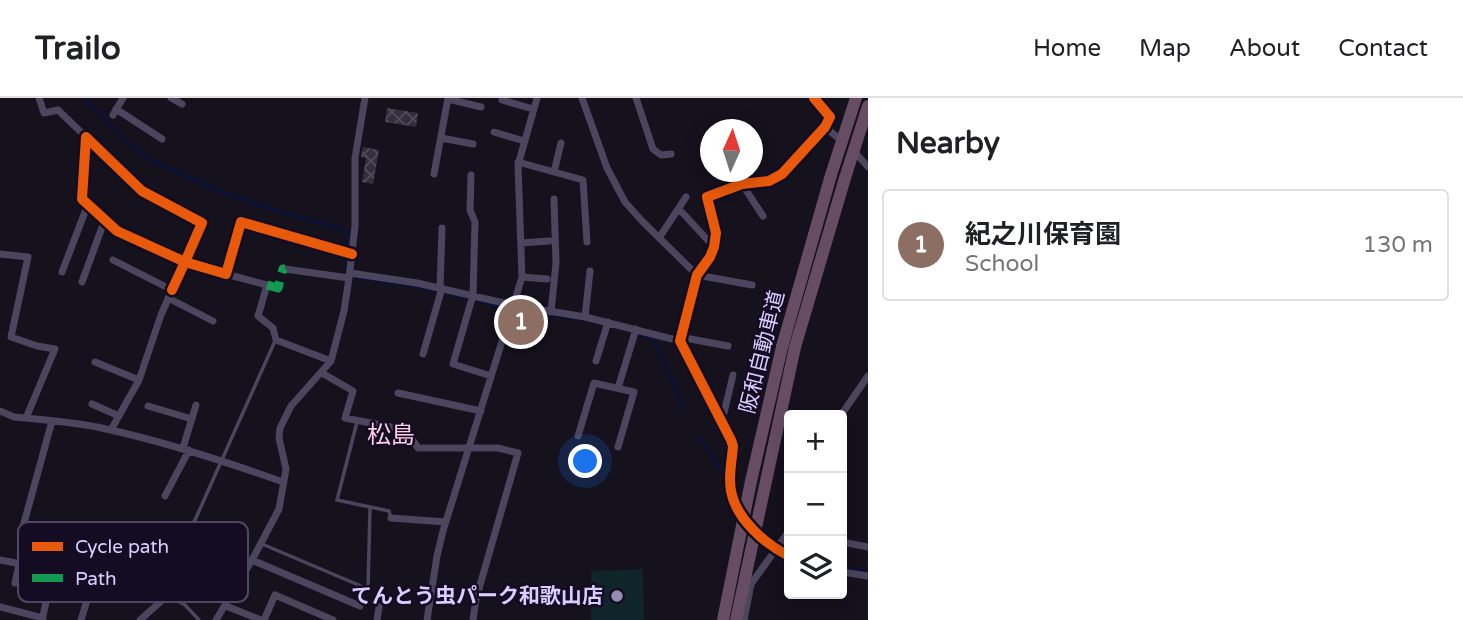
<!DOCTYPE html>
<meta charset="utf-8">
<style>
body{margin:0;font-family:"Varela Round","Noto Sans JP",sans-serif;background:#f2f2f2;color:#202124}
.controls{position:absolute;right:21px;bottom:21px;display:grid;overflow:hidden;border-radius:7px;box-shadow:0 4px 18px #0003}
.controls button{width:63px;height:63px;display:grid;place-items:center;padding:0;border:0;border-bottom:2px solid #e0e0e0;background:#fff;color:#202124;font:35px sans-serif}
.compass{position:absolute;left:700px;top:21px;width:63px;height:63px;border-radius:50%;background:#fff;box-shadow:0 4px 18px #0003;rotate:3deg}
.you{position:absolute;left:586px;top:364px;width:24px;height:24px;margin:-18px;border:5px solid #fff;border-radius:50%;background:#1a73e8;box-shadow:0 0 0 10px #1a73e833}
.badge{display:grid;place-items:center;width:46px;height:46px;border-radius:50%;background:#1a73e8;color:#fff;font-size:23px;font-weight:700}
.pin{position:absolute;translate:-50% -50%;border:4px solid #fff;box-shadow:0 2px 7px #0006}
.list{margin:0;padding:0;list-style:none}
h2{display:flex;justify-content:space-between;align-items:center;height:91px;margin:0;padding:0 28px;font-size:30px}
h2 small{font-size:23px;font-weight:400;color:#757577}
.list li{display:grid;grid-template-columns:46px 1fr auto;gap:21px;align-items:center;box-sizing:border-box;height:112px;margin:0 14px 14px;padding:0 14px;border:2px solid #e0e0e0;border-radius:7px}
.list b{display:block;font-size:26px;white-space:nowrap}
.list p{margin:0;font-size:23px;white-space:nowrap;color:#757577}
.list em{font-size:23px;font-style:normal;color:#757577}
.icon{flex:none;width:38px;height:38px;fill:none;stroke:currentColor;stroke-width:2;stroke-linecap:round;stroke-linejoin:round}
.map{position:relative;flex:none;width:868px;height:522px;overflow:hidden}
header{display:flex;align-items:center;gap:42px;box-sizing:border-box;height:98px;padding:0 35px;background:#fff;border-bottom:2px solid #e0e0e0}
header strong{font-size:33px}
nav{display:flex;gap:38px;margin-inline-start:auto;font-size:24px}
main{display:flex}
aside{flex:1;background:#fff}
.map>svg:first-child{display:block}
.pitch{fill:#10252a}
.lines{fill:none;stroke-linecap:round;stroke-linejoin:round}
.stream{stroke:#08123d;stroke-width:2.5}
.building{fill:url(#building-cross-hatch)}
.service{stroke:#4b455e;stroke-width:3.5}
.minor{stroke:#4b455e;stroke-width:7}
.motorway{stroke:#674d64;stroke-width:12}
.motorway-bridge{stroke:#674d64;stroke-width:12}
.quiet{stroke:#139951;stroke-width:9;stroke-dasharray:18 9;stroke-linecap:butt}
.cycleway-casing{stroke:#140c22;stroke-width:15}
.cycleway{stroke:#e8590c;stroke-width:10}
.poi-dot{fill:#968bb0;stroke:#140c22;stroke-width:2.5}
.labels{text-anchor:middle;stroke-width:5;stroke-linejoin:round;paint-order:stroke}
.street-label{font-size:21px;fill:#dbcdff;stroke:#140c22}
.poi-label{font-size:21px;font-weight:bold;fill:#dbcdff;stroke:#140c22;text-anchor:end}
.quarter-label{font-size:24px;fill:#ffcfe5;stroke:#140c22}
.key{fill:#140c22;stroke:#504664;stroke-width:2}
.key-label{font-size:19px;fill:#dbcdff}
</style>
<header>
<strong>Trailo</strong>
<nav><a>Home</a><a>Map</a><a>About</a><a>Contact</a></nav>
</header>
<main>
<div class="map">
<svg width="868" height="522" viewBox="0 0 868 522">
<defs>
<pattern id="building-cross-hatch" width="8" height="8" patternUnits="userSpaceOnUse" patternTransform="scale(1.75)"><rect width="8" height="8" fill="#342f3f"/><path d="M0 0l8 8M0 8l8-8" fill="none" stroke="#514c5c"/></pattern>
</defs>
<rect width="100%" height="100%" fill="#15111d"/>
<path class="pitch" d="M 643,471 L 644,522 L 591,522 L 591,473 Z"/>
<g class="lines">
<path class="stream" d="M 84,0 L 125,42 L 149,61 L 219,93 L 278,113 L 348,133 L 347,175 L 355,180 L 413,188 L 469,200
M 478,203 L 509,211
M 516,212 L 585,222
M 635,235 L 648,239 L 655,244 L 684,310
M 702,342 L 726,380
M 735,393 L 742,404
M 761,429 L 777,448
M 842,470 L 868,474"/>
</g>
<path class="building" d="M 387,10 L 418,15 L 416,29 L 385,24 Z
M 363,49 L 379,52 L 373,86 L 362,84 L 366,60 L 361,59 Z"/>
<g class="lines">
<path class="service" d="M 357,324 L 337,402 L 389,413 L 391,420
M 262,446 L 368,491 L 370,410
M 70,454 L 133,475 L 156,491 L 185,507 L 199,522
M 150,487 L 195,422 L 275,243"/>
<path class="minor" d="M 39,0 L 44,15 L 58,12 L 86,39
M 171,0 L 182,6
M 582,0 L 607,70 L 625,104 L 642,123 L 697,177 L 752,187
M 636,0 L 653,51 L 661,57 L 671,56
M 448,1 L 481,9
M 502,2 L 533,11
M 116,11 L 162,41
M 113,17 L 123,0
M 825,29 L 843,44
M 494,34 L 524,43
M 441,40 L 473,46
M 852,51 L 868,69
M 518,64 L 583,82 L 587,144
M 554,74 L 561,45
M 434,76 L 448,0
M 471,77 L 470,112 L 475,124 L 473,197 L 453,266 L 491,278
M 742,86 L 763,118
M 679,111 L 714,149
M 659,140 L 686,99
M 521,145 L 549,143
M 0,156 L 28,159 L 11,239 L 37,248 L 55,251 L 26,320
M 285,171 L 349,180
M 62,174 L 88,106
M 350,175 L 417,185 L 513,207 L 585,219 L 680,243
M 226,176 L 267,187 L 258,218 L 273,230 L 276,242 L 331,263
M 522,179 L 547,181
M 82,184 L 105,121
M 440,190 L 442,130
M 172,192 L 185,164 L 117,133 L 82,101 L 86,39 L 142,93 L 202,125 L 185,164 L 226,176 L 241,124 L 352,156
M 168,200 L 213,223
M 551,214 L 556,165 L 554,101
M 585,219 L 590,173
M 680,239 L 728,248
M 423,256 L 442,190
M 596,263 L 608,224
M 95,264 L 139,282
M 322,275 L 353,293 L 345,320 L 406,332 L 418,350 L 498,350 L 518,355 L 476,501 L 473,522
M 618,290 L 636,231
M 398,295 L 481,313
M 92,306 L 119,318
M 148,308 L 192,321
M 0,313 L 14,319 C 44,322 76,324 106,331 C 166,344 224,363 283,384
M 841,317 L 868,278
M 719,320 L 724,315 L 733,277
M 52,323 L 24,425 L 68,437
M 111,332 L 139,282 L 161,217 L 172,192 L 113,162
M 578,338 L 594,285 L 634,294 L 618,349
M 183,350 L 196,307
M 165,398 L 189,352
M 743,419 C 726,398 730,374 733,348 L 731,342 L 680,243 L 697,177 L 710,159 L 714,149 L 716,135 L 707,99 L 742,86 L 769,83 L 782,76 L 825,29 L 830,19 L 814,0
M 391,420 L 446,424
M 756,433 L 776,451 L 789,458
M 842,444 L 868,449
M 0,462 L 58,473 L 66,469 L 69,454
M 252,462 L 360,508
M 842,474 L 868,478
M 15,485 L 19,466
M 116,501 L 136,429
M 226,508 L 261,522
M 0,509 L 43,520
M 42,522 L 53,473
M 81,522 L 99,463
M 140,522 L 168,497
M 216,522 L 252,462 L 279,411 L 286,371 L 279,340 L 280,330 L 291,308 L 331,263 L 344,213 L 349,180 L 355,128 L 355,60 L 365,0
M 264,522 L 275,497 L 333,522
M 377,522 L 379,509
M 427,522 L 437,458 L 443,433 L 522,179 L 518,67 L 537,0
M 744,522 L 751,486 L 789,433"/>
<path class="motorway" d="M 782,249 L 831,77
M 795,249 L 845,80"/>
<path class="motorway-bridge" d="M 831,77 L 856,0
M 845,80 L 868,8
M 723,522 L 751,383 L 782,249
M 736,522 L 795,249"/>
<path class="quiet" d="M 267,187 L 278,190 L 283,171 L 285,171"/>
<g class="cycleway-casing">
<path id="cycleway" d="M 172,192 L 185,164 L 117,133 L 82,101 L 86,39 L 142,93 L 202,125 L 185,164 L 226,176 L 241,124 L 352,156
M 789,458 C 765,446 736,421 731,393 C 728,378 732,363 733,348 L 731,342 L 680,243 L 697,177 L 710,159 L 714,149 L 716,135 L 707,99 L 742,86 L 769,83 L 782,76 L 825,29 L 830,19 L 814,0"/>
</g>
<use href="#cycleway" class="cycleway"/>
</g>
<circle class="poi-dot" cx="617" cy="498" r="7"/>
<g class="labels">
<g class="street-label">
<text transform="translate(762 254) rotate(-76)" y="7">阪和自動車道</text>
</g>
<g class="poi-label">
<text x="603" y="505">てんとう虫パーク和歌山店</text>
</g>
<g class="quarter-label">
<text x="391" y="345">松島</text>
</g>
</g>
<rect x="18" y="424" width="230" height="80" rx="10" class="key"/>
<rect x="32" y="444" width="31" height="9" fill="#e8590c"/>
<rect x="32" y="476" width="31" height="8" fill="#139951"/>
<g class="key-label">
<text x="75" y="455">Cycle path</text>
<text x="75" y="487">Path</text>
</g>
</svg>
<div class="controls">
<button>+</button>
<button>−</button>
<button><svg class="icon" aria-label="layers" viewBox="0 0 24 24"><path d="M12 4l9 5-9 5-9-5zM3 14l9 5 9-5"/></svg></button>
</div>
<svg class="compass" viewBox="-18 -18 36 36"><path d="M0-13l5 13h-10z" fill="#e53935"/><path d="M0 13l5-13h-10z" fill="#757577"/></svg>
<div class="you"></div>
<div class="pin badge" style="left:521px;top:224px;background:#8d6e63">1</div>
</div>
<aside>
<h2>Nearby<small></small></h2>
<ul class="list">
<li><span class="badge" style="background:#8d6e63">1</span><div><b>紀之川保育園</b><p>School</p></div><em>130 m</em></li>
</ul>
</aside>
</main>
